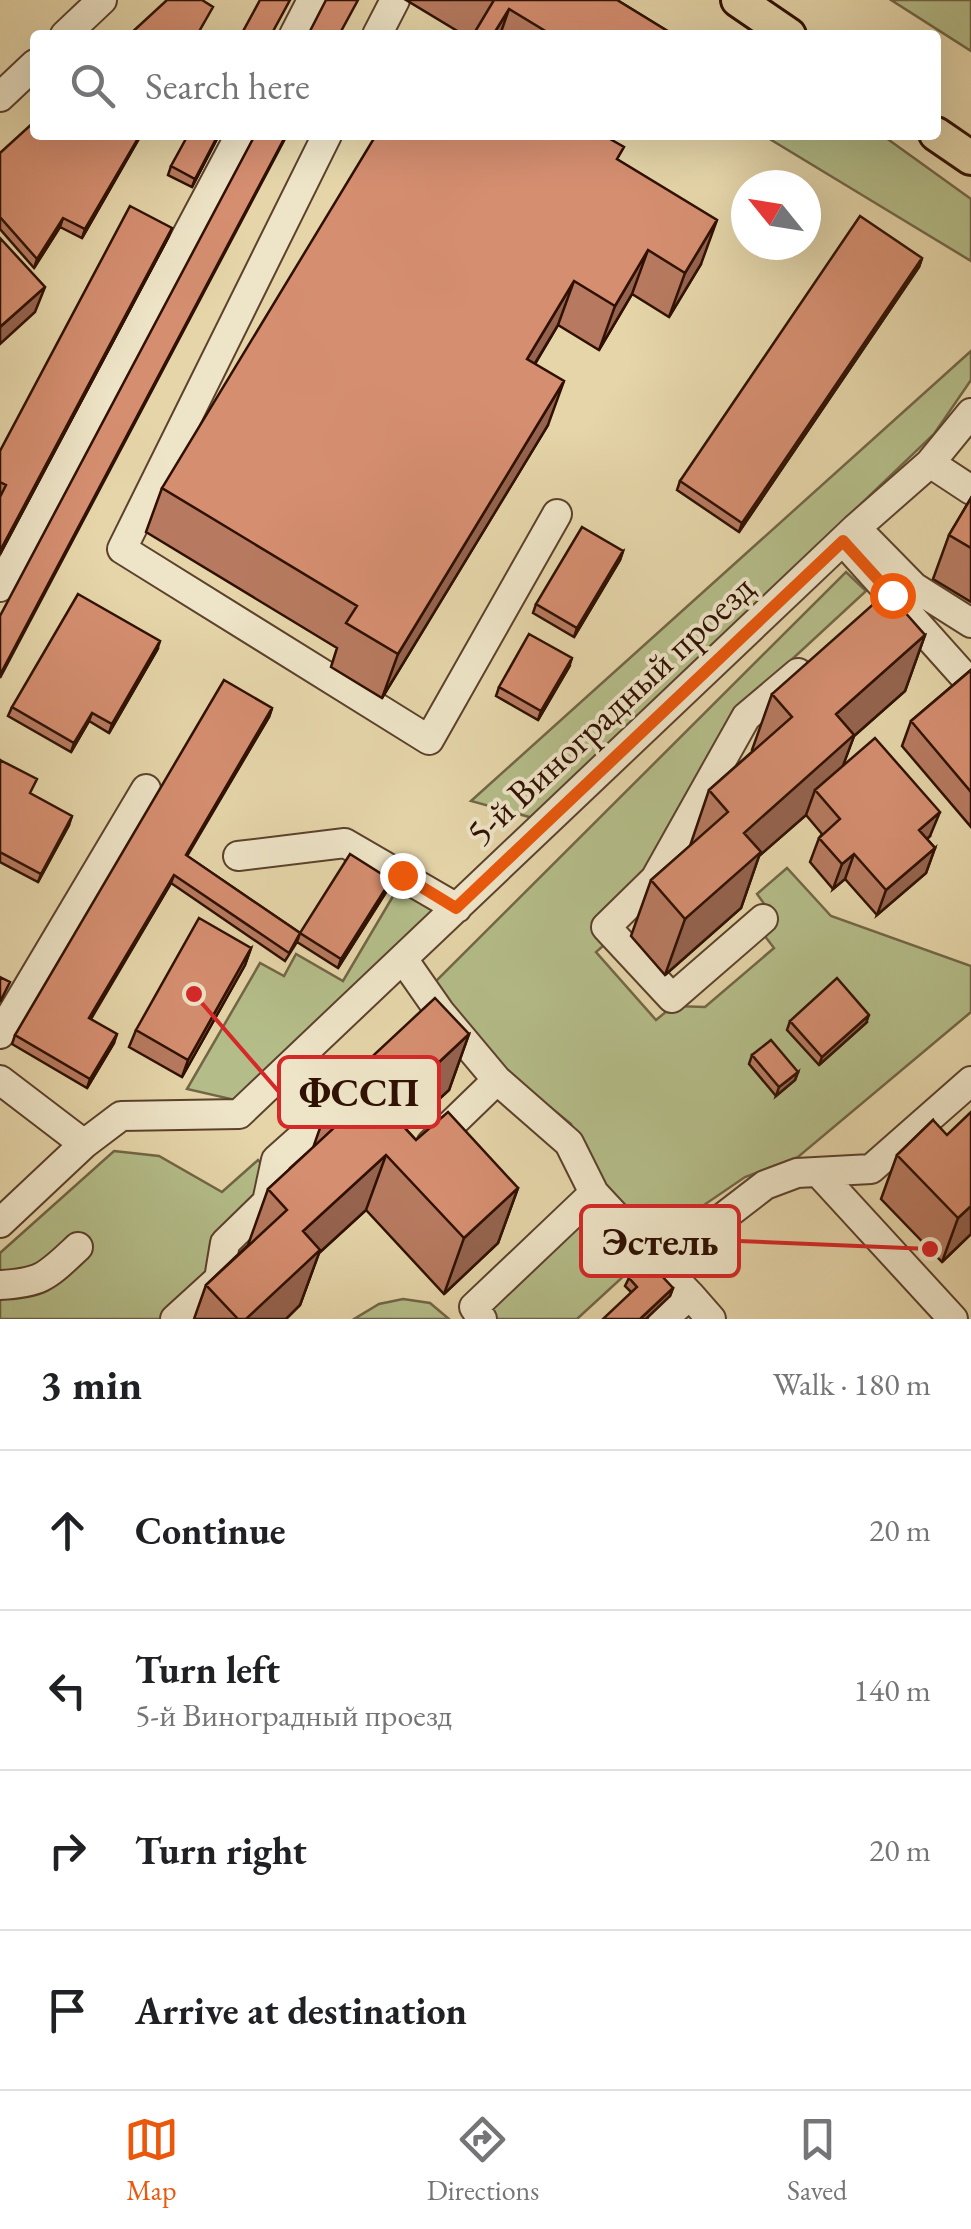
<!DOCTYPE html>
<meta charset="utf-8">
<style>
body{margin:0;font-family:"EB Garamond",serif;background:#f6f6f6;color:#202124}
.compass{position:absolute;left:731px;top:170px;width:90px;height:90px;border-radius:50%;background:#fff;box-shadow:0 10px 40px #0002;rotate:300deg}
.stop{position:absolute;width:30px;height:30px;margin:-22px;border:8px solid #ea580c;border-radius:50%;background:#fff}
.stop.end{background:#ea580c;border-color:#fff;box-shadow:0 2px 10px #0008}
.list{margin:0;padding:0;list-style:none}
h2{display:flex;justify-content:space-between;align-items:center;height:130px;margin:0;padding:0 40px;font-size:42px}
h2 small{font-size:32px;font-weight:400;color:#757577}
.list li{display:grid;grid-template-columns:65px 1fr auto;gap:30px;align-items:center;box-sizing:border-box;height:160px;padding:0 40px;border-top:2px solid #e0e0e0}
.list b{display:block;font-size:38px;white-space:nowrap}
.list p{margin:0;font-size:32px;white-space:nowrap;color:#757577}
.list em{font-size:32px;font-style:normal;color:#757577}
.icon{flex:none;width:55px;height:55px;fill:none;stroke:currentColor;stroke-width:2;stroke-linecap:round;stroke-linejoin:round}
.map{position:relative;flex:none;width:971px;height:1319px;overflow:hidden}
.search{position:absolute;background:#fff;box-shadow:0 10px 40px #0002;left:30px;right:30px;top:30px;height:110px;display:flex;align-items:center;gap:25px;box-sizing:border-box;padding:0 35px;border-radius:10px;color:#757577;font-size:38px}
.sheet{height:770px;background:#fff}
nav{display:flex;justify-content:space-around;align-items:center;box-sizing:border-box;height:140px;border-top:2px solid #e0e0e0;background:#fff;font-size:28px;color:#757577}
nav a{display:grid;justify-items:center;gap:5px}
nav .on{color:#ea580c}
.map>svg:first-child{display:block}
.green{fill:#b4bd89;stroke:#726646;stroke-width:2.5}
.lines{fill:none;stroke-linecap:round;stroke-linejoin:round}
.minor-casing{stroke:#5c412c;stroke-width:32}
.major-casing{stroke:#2f1003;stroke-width:38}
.minor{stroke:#eee4c7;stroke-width:28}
.major{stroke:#e5d5a9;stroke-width:32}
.wall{fill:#b77a60;stroke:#2f1003;stroke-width:2.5}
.shaded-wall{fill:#95634e;stroke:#2f1003;stroke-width:2.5}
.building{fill:#d58e70;stroke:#2f1003;stroke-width:2.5}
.route{stroke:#ea580c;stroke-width:12}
.labels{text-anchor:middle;stroke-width:8;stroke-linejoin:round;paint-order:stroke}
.street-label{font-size:38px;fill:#2f1003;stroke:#eee4c7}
.leader{fill:none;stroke:#d62828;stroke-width:4}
.callout-dot{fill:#d62828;stroke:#eee4c7;stroke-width:4}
.callout{fill:#eee4c7;stroke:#d62828;stroke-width:4}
.callout-label{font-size:40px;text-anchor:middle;font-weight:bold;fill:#2f1003}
</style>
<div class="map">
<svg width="971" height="1319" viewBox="0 0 971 1319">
<rect width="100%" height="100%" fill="#e5d5a9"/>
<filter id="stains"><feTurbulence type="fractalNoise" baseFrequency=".002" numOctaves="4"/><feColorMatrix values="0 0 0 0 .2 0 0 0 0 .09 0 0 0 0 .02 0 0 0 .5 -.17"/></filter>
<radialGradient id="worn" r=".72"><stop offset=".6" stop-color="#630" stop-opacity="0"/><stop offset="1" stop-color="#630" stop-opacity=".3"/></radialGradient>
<path class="green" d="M 891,0 L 971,0 L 971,51 Z
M 763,135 L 882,135 L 971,199 L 971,261 Z
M 971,351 L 971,380 L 934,434 L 533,818 L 471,801 Z
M 846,572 L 866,591 L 735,712 L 612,938 L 596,952 L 656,1020 L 673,1006 L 705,1007 L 774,948 L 761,931 L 776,920 L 757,894 L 787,868 L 831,916 L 971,966 L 971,1012 L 798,1157 L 745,1177 L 657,1237 L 592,1177 L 571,1124 L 502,1068 L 432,985 Z
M 399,886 L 439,909 L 239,1101 L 187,1089 L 260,963 L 284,976 L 296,954 L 343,981 Z
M 114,1151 L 159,1156 L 222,1192 L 258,1160 L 270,1172 L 214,1275 L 167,1319 L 0,1319 L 0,1253 Z
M 594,1213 L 639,1262 L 577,1319 L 496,1319 L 488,1310 Z
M 403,1299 L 430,1303 L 449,1319 L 354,1319 L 379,1304 Z"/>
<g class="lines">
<g class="minor-casing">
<path id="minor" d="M 65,35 L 102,0
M 294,35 L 312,0
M 377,35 L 395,0
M 0,97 L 35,64
M 327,135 L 122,549 L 429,740 L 557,514
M 930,463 L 971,490
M 856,528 L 914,587 L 971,623
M 843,541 L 971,684
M 0,587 L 240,135
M 238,856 L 345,843 L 457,908
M 763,919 L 672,998 L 606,927 L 655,879 L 746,717 L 798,673
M 403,959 L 440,1012 L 497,1080 L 569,1143 L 594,1193 L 661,1265
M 0,1034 L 146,789
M 0,1080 L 84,1144
M 431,1144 L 497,1080
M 818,1172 L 953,1319
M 0,1223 L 84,1144 L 121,1116 L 239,1114 L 856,528 L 930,463 L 971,413
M 0,1285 C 42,1283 47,1276 78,1247
M 690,1295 L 711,1319
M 175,1319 L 219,1279 L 225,1243 L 267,1202 L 276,1160 L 350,1094
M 482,1319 L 474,1307 L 594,1193
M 663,1319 L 690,1295 L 661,1265 L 765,1185 L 797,1173 L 871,1169 L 971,1081"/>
</g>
<g class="major-casing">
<path id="major" d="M 738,0 L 789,35
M 936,134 L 971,158"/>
</g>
<use href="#minor" class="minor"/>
<use href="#major" class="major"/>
</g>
<path class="wall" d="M 406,0 L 617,0 L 674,35 L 464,35 Z
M 35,135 L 141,135 L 82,238 L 60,227 L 34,268 L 0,229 L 0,153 Z
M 219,135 L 192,187 L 168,175 L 171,166 Z
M 619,161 L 701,264 L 669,317 L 632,294 L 599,350 L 558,325 L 535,364 L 548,425 L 382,698 L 331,667 L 337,648 L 146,532 L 162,488 Z
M 169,236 L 0,554 L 0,497 L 2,493 L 0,492 L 0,451 Z
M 922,258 L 919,267 L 739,532 L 677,490 L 680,481 Z
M 971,498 L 971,602 L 933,579 L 949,535 Z
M 623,551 L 620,560 L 574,637 L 533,613 L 536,604 Z
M 925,635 L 905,691 L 854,736 L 843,765 L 930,836 L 927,839 L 935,848 L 926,873 L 877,915 L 845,879 L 833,889 L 810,862 L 819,838 L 822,834 L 806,815 L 759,856 L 741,908 L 665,975 L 631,936 L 651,880 L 690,846 L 709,790 L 753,751 L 752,750 L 772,694 Z
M 157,650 L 109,733 L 89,721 L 71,752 L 8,716 L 12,707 Z
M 569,667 L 538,720 L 496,696 L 499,687 Z
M 971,670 L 971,827 L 902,746 L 911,721 Z
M 272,708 L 269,717 L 187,856 L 300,933 L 297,942 L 285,961 L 171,883 L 91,1019 L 114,1043 L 87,1088 L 12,1044 L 15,1035 Z
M 0,760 L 31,794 L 69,825 L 38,882 L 0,862 Z
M 388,889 L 338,968 L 297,942 L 300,933 Z
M 251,948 L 245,965 L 182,1077 L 129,1047 L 136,1030 Z
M 790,1021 L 866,1023 L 819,1065 L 787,1030 Z
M 469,1034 L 449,1090 L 406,1129 L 416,1140 L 518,1188 L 498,1243 L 444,1294 L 366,1210 L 319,1253 L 300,1305 L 286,1319 L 194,1319 L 206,1285 L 248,1245 L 268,1189 L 313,1148 L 332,1094 Z
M 752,1055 L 798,1072 L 795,1080 L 776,1096 L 749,1064 Z
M 933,1120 L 971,1234 L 942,1262 L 881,1199 L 897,1155 Z
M 629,1278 L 673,1288 L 670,1296 L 631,1292 L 625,1286 Z"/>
<path class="shaded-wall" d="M 509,9 L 500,35 L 493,35 Z
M 140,135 L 141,135 L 82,238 L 85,229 Z
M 218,135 L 219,135 L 192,187 L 195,179 Z
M 286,135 L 287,135 L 0,678 L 0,675 Z
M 63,218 L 60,227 L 34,268 L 37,259 Z
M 717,220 L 701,264 L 669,317 L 685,273 Z
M 172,228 L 169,236 L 0,554 L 0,551 Z
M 648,250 L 632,294 L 599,350 L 615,306 Z
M 922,258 L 919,267 L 739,532 L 742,523 Z
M 574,281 L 558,325 L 511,403 L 527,359 Z
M 45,287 L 35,312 L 0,344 L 0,327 Z
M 564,381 L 548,425 L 382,698 L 398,654 Z
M 623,551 L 620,560 L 574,637 L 577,628 Z
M 925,635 L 905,691 L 854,736 L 834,790 L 815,790 L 806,815 L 759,856 L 741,908 L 665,975 L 685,919 L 744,833 L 836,714 Z
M 160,641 L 157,650 L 109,733 L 112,724 Z
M 572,658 L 569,667 L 538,720 L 541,711 Z
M 272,708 L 269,717 L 182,863 L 186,855 Z
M 92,713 L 89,721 L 71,752 L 74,743 Z
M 940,812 L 930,836 L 910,854 L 919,830 Z
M 72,816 L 69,825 L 38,882 L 41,874 Z
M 935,848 L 926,873 L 877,915 L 886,890 Z
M 854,854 L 845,879 L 833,889 L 842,864 Z
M 174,875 L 171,883 L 86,1026 L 89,1018 Z
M 391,880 L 388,889 L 338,968 L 341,959 Z
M 251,948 L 245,965 L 182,1077 L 188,1060 Z
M 869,1015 L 866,1023 L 819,1065 L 822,1057 Z
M 117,1034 L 114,1043 L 87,1088 L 90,1079 Z
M 469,1034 L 449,1090 L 368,1165 L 388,1110 Z
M 798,1072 L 795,1080 L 776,1096 L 779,1087 Z
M 386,1155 L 366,1210 L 319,1253 L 300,1305 L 286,1319 L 246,1319 L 303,1231 Z
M 518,1188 L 498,1243 L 444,1294 L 464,1238 Z
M 971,1206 L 971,1234 L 942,1262 L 958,1218 Z
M 673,1288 L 670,1296 L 646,1319 L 640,1319 Z"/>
<path class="building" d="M 167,0 L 202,0 L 213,7 L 197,35 L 129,35 Z
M 260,0 L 290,0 L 271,35 L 241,35 Z
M 326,0 L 358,0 L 339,35 L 308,35 Z
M 494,0 L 617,0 L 674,35 L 552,35 L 509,9 L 493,35 L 473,35 Z
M 35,121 L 35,135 L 140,135 L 85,229 L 63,218 L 37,259 L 0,217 L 0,153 Z
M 188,135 L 218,135 L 195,179 L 171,166 Z
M 255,135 L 286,135 L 0,675 L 0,616 Z
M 376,135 L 603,135 L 624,147 L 617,159 L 717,220 L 685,273 L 648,250 L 615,306 L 574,281 L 527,359 L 564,381 L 398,654 L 346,623 L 357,606 L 162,488 Z
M 130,206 L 172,228 L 0,551 L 0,497 L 6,485 L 0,482 L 0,451 Z
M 860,216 L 922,258 L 742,523 L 680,481 Z
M 0,238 L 45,287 L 0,327 Z
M 971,498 L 971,548 L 949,535 Z
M 582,527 L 623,551 L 577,628 L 536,604 Z
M 887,592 L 925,635 L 836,714 L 854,735 L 744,833 L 761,852 L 685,919 L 651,880 L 728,812 L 709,790 L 792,717 L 772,694 Z
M 78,594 L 160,641 L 112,724 L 92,713 L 74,743 L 12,707 Z
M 529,634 L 572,658 L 541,711 L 499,687 Z
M 971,670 L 971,792 L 911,721 Z
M 224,680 L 272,708 L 186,855 L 300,933 L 289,953 L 174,875 L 89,1018 L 117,1034 L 90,1079 L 15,1035 Z
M 875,738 L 940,812 L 919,830 L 935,848 L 886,890 L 854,854 L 842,864 L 819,838 L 840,819 L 815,790 Z
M 0,760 L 37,779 L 30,793 L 72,816 L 41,874 L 0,852 Z
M 350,854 L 391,880 L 341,959 L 300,933 Z
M 199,918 L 251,948 L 188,1060 L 136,1030 Z
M 0,977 L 10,982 L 0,1002 Z
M 837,978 L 869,1015 L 822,1057 L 790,1021 Z
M 435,998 L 469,1034 L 388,1110 L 416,1140 L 448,1112 L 518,1188 L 464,1238 L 386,1155 L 303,1231 L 320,1250 L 246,1319 L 238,1319 L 206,1285 L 287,1210 L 268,1189 L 350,1113 L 332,1094 Z
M 771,1040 L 798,1072 L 779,1087 L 752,1055 Z
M 971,1112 L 971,1206 L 958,1218 L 897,1155 L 933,1120 L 947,1135 Z
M 647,1260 L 673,1288 L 640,1319 L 603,1319 L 637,1287 L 629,1278 Z"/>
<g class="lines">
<path class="route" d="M 402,875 L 456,908 L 843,541 L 892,595"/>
</g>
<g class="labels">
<g class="street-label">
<text transform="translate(610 710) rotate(-43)" y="13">5-й Виноградный проезд</text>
</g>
</g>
<path class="leader" d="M194 994L279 1092M930 1249L739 1241"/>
<g class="callout-dot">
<circle cx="194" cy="994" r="10"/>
<circle cx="930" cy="1249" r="10"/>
</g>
<g class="callout">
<rect x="279" y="1057" width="160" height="70" rx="10"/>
<rect x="581" y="1206" width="158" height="70" rx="10"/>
</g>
<g class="callout-label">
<text x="359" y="1106">ФССП</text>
<text x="660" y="1255">Эстель</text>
</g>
<rect width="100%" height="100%" filter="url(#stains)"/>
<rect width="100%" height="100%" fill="url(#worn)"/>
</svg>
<svg class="compass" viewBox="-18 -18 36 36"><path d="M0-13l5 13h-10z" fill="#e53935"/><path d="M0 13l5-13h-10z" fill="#757577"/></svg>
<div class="stop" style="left:892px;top:595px"></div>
<div class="stop end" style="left:402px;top:875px"></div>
<div class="search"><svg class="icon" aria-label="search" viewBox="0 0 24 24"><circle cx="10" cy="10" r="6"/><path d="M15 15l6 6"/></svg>Search here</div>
</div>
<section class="sheet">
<h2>3 min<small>Walk · 180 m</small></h2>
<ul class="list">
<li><svg class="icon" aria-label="ahead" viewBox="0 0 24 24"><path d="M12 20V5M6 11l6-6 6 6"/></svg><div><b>Continue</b></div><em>20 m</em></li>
<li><svg class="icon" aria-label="left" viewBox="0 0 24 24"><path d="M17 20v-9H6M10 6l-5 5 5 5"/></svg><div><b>Turn left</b><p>5-й Виноградный проезд</p></div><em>140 m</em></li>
<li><svg class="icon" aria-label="right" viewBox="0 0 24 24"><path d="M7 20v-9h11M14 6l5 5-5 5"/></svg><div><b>Turn right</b></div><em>20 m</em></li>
<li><svg class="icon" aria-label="arrive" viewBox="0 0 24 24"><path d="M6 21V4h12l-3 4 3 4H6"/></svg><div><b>Arrive at destination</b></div></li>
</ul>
</section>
<nav>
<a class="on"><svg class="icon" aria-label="map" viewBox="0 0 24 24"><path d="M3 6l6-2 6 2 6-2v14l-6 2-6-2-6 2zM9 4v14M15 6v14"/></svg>Map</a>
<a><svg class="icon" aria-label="directions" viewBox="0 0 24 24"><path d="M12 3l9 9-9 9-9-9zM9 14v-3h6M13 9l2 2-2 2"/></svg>Directions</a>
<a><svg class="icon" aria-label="saved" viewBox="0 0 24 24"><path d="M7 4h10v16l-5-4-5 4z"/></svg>Saved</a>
</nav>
